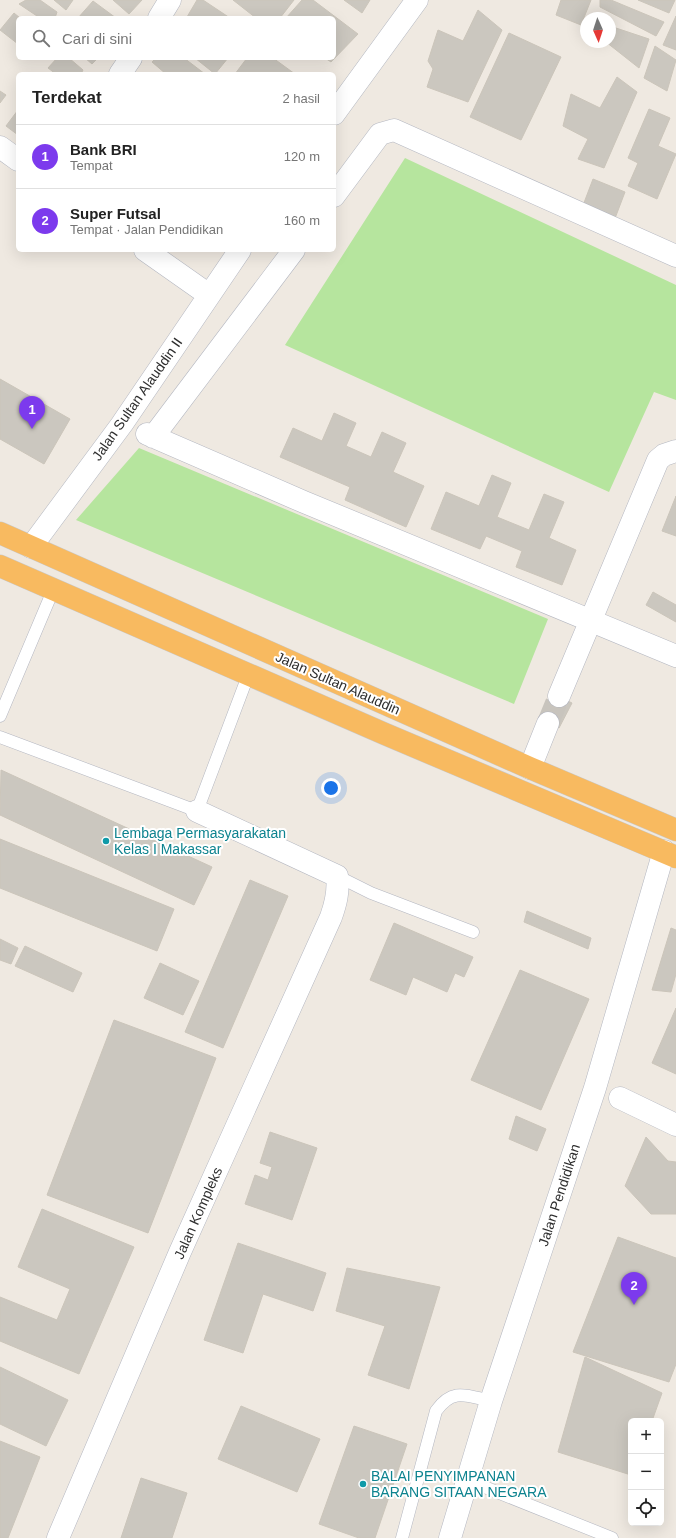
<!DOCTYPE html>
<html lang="id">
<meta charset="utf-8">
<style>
body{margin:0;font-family:Helvetica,sans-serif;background:#f2f2f2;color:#222}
.controls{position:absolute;right:12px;bottom:12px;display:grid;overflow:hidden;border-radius:6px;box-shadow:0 4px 16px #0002}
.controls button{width:36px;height:36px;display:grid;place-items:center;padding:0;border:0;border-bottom:1px solid #e0e0e0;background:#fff;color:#222;font:20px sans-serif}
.compass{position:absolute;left:580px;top:12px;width:36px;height:36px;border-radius:50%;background:#fff;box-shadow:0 4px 16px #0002;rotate:177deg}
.you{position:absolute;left:331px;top:788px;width:14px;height:14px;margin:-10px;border:3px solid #fff;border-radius:50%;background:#1a73e8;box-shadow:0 0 0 6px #1a73e833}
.badge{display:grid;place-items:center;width:26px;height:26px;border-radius:50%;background:#7c3aed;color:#fff;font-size:13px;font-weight:700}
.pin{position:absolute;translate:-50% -33px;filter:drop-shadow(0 1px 2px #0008)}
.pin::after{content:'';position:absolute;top:21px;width:14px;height:12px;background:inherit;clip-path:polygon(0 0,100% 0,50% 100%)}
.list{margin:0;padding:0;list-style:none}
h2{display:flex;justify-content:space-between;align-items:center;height:52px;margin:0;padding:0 16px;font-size:17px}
h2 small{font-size:13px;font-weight:400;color:#767676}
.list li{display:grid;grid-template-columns:26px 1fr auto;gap:12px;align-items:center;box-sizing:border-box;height:64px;padding:0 16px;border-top:1px solid #e0e0e0}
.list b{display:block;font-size:15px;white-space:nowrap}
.list p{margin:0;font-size:13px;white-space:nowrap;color:#767676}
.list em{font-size:13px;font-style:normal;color:#767676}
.icon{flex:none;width:22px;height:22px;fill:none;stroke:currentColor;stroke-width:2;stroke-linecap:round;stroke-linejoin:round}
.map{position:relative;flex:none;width:676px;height:1538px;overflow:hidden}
.search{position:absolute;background:#fff;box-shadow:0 4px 16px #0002;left:16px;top:16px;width:320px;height:44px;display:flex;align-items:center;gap:10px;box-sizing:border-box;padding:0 14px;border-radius:6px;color:#767676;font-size:15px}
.panel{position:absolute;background:#fff;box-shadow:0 4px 16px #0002;left:16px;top:72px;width:320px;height:180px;border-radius:6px}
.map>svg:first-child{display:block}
.green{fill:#b6e59e}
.building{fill:#cbc7bf;stroke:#cbc5ba}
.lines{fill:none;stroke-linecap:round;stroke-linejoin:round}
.minor-tunnel{stroke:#c8c4bd;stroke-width:22;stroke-dasharray:22 11;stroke-linecap:butt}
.service-casing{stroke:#b4b7c1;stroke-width:13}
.minor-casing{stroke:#b4b7c1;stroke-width:23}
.trunk-casing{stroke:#c9c9c9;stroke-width:23}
.service{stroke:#fff;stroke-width:12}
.minor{stroke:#fff;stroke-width:22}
.trunk{stroke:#f8ba60;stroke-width:22}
.culture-dot{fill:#0f9aa8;stroke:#fff;stroke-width:1.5}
.labels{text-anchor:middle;stroke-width:4;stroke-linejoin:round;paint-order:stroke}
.street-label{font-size:14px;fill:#2e2e2e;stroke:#fff}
.culture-label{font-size:14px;fill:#0d838f;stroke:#fff;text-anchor:start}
</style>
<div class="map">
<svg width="676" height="1538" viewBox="0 0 676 1538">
<rect width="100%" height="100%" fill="#efe9e1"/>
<path class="green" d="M 405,158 L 676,285 L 676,400 L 654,392 L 609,492 L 285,345 Z
M 139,448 L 548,619 L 514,704 L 76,520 Z"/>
<path class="building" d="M 26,0 L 40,0 L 57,12 L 55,18 L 40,18 L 19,4 Z
M 54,0 L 73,0 L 66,10 Z
M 113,0 L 142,0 L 129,14 Z
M 197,0 L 203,0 L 230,18 L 189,18 L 187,17 Z
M 233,0 L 294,0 L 280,18 L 256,18 Z
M 302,0 L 313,0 L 358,34 L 331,62 L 325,58 L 334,58 L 334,18 L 286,18 Z
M 344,0 L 370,0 L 362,13 Z
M 561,0 L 591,0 L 581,25 L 556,15 Z
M 600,0 L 611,0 L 664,22 L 656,36 L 600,7 Z
M 638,0 L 675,0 L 669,13 Z
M 93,1 L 116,18 L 78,18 Z
M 478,10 L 502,30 L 468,102 L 427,87 L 433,69 L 428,61 L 438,30 L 463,41 Z
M 14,13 L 20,18 L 18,18 L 18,44 L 0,30 Z
M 676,16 L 676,50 L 663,45 Z
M 610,26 L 649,39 L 639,68 L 606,42 L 610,42 Z
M 509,33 L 561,57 L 521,140 L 470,117 Z
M 655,46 L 676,60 L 667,91 L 644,78 Z
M 57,58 L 69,58 L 83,70 L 81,74 L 56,74 L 48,68 Z
M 85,58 L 98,58 L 92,64 Z
M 156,58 L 184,58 L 205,74 L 166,74 L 152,62 Z
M 195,58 L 228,58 L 215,74 Z
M 247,58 L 273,58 L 295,74 L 235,74 Z
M 617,77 L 637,92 L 604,168 L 578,159 L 588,139 L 563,126 L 571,94 L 600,108 Z
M 0,91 L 6,95 L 0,103 Z
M 649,109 L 670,118 L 658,146 L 676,154 L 657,199 L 628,186 L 638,163 L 628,158 Z
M 18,110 L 18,135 L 6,126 Z
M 593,179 L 625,192 L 614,221 L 582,208 Z
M 0,379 L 70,419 L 44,464 L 0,439 Z
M 334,413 L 356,423 L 346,446 L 371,457 L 382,432 L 406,443 L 393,472 L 424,486 L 406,527 L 345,500 L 350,487 L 280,457 L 293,428 L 322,441 Z
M 492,475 L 511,483 L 497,517 L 529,530 L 544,494 L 564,502 L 549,538 L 576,550 L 562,585 L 516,567 L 522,551 L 486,536 L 480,549 L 431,529 L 446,492 L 479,506 Z
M 676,496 L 676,536 L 662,531 Z
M 653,592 L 676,605 L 676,622 L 646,605 Z
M 554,694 L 572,703 L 559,728 L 541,719 Z
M 1,770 L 212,867 L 194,905 L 0,815 Z
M 0,839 L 174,909 L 157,951 L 0,888 Z
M 250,880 L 288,896 L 223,1048 L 185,1032 Z
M 527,911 L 591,938 L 588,949 L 524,922 Z
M 394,923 L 473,957 L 464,977 L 455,973 L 447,992 L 413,977 L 406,995 L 370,980 Z
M 671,928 L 676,930 L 676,974 L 671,992 L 652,990 Z
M 0,939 L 18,948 L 11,964 L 0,960 Z
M 25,946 L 82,973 L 73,992 L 15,966 Z
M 160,963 L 199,981 L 183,1015 L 144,998 Z
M 520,970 L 589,999 L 541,1110 L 471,1080 Z
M 676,1008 L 676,1074 L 652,1063 Z
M 114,1020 L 216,1058 L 148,1233 L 47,1195 Z
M 516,1116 L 546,1129 L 537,1151 L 509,1139 Z
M 270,1132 L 317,1148 L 292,1220 L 245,1204 L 255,1175 L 268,1180 L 272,1167 L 260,1163 Z
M 646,1137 L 668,1161 L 676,1162 L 676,1214 L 651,1214 L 625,1186 Z
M 42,1209 L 134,1247 L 79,1374 L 0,1341 L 0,1297 L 57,1320 L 70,1289 L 18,1267 Z
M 618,1237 L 676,1258 L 676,1364 L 669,1382 L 573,1352 Z
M 238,1243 L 326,1273 L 313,1311 L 263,1294 L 243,1353 L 204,1340 Z
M 347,1268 L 440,1287 L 409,1389 L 368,1375 L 385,1326 L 336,1311 Z
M 585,1357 L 662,1393 L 652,1421 L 631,1421 L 631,1475 L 558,1452 Z
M 0,1367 L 68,1400 L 46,1446 L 0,1424 Z
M 241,1406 L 320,1439 L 297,1492 L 218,1459 Z
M 354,1426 L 407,1444 L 375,1538 L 359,1538 L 319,1524 Z
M 0,1441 L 40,1457 L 8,1538 L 0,1538 Z
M 141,1478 L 187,1493 L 172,1538 L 121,1538 Z"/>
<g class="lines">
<path class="minor-tunnel" d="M 548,723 L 559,696"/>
<g class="service-casing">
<path id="service" d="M 0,716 L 54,588
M 0,737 L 197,811 L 249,673
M 337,876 L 371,893 L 473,932
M 467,1480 L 612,1538
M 402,1538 L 436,1411 C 453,1387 467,1396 491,1401"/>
</g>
<g class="minor-casing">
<path id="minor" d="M 159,18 L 170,0
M 120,74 L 131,58
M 334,114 L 417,0
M 0,147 L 18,160
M 334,196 L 380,134 L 394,130 L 676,256
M 145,250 L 209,295
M 147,434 L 304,502 L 676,656
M 153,437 L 294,250
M 31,547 L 122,424 L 240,250
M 559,696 L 658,460 L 664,455 L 676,451
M 530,768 L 548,723
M 620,1098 L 676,1125
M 58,1538 L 180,1252 L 331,917 C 336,903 339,891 337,876 L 197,811
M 450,1538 L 491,1401 L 595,1088 L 664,851"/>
</g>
<g class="trunk-casing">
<path id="trunk" d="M 0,533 L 530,768 L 676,830
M 0,566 L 385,734 L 676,857"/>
</g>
<use href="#service" class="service"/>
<use href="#minor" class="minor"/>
<use href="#trunk" class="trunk"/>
</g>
<g class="culture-dot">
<circle cx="106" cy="841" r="4"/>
<circle cx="363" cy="1484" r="4"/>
</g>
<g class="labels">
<g class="street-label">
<text transform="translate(137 399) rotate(-55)" y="5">Jalan Sultan Alauddin II</text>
<text transform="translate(338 683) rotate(24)" y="5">Jalan Sultan Alauddin</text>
<text transform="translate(559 1195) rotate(-72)" y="5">Jalan Pendidikan</text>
<text transform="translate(198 1213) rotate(-66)" y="5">Jalan Kompleks</text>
</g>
<g class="culture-label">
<text x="114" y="838">Lembaga Permasyarakatan<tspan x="114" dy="16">Kelas I Makassar</tspan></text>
<text x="371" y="1481">BALAI PENYIMPANAN<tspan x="371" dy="16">BARANG SITAAN NEGARA</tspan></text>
</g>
</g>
</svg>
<div class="controls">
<button>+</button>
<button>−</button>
<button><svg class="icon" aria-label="locate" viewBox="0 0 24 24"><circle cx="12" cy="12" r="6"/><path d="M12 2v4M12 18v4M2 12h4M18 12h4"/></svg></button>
</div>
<svg class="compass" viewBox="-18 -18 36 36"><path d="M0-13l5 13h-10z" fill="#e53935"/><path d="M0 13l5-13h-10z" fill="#767676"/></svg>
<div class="you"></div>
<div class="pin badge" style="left:32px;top:429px">1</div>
<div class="pin badge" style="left:634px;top:1305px">2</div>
<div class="search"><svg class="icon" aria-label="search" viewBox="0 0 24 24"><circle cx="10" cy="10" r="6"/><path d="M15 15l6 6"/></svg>Cari di sini</div>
<section class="panel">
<h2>Terdekat<small>2 hasil</small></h2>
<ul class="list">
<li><span class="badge">1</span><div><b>Bank BRI</b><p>Tempat</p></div><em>120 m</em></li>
<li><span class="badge">2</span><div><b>Super Futsal</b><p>Tempat · Jalan Pendidikan</p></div><em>160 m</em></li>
</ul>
</section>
</div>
